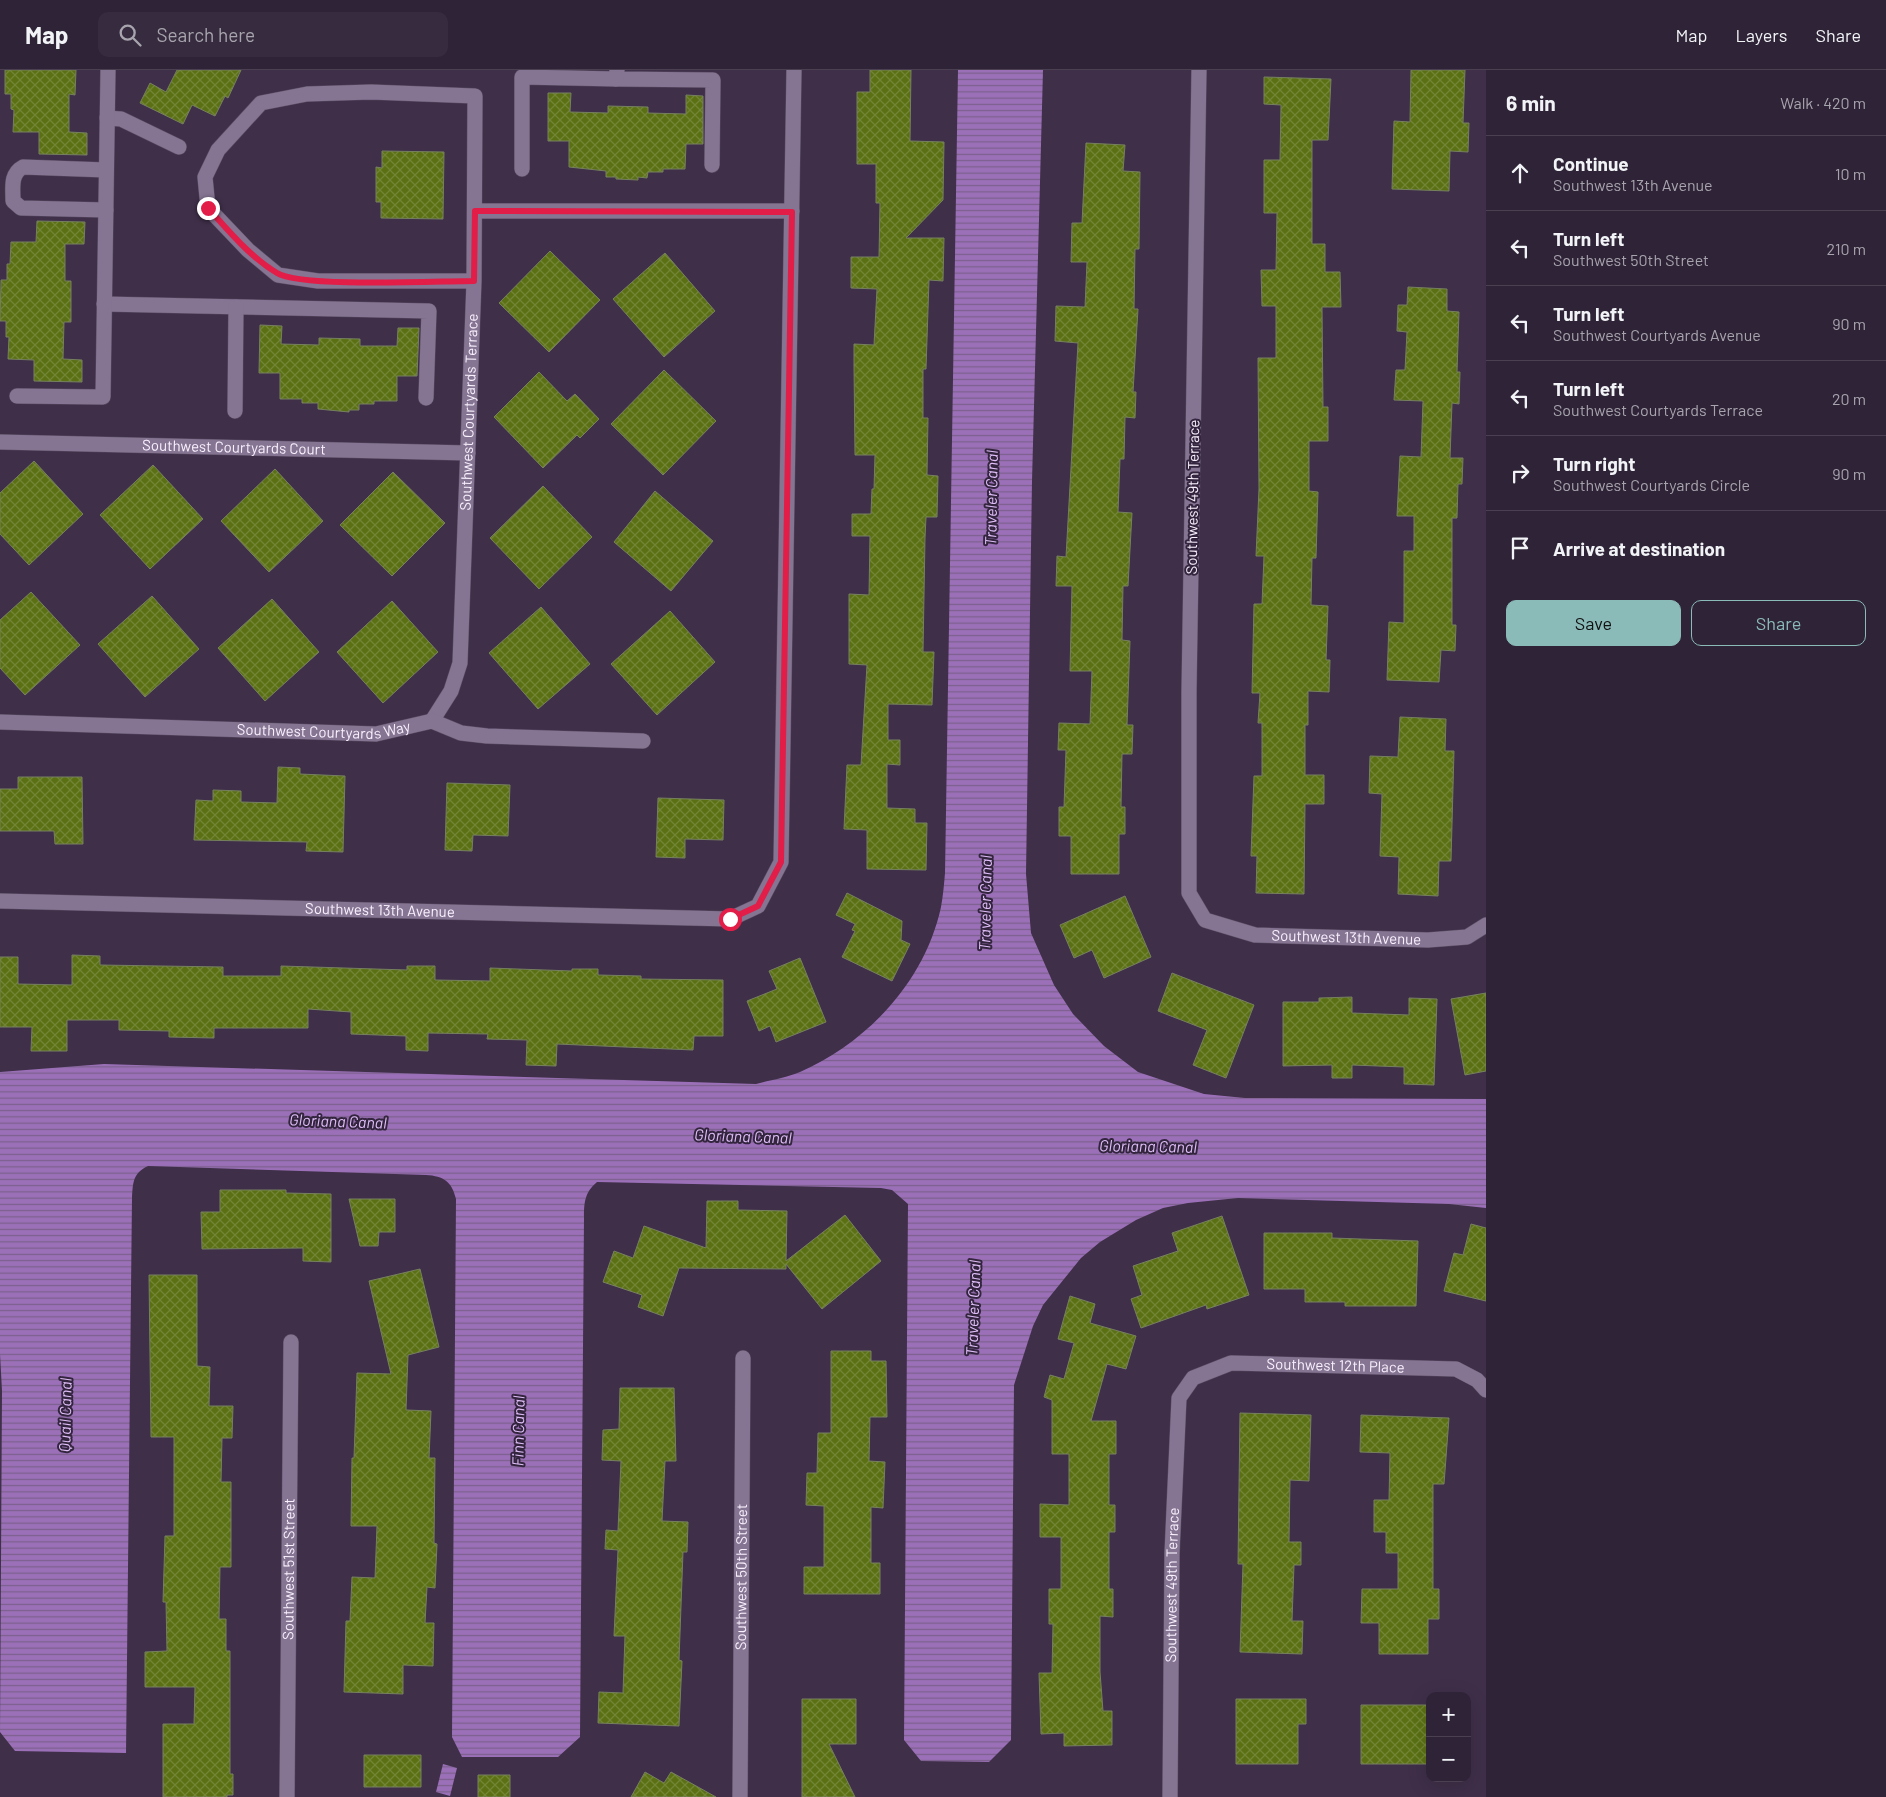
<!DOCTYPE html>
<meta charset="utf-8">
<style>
body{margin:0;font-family:Barlow,sans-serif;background:#372b3f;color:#f1f3f6}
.controls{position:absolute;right:15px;bottom:15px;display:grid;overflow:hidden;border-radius:10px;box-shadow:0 5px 20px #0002}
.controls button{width:45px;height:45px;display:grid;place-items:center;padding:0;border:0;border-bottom:1px solid #4a4052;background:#2f2337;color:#f1f3f6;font:25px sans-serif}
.stop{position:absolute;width:15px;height:15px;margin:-11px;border:4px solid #e11d48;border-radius:50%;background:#fff}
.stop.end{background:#e11d48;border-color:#fff;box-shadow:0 1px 5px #0008}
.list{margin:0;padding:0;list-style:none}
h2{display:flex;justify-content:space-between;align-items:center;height:65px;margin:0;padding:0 20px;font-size:21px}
h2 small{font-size:16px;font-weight:400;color:#a7a4ad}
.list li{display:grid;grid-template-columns:32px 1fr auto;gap:15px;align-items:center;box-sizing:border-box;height:75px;padding:0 20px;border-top:1px solid #4a4052}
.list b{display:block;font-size:19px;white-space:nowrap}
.list p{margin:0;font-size:16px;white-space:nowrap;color:#a7a4ad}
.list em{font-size:16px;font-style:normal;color:#a7a4ad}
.actions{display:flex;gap:10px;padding:15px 20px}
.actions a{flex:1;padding:11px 0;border:1px solid #8bbbb9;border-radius:10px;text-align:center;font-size:18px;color:#8bbbb9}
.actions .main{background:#8bbbb9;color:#111}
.icon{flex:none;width:28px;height:28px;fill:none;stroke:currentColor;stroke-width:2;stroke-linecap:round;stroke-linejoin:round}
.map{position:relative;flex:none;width:1486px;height:1727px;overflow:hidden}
header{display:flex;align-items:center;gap:30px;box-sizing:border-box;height:70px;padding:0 25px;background:#2f2337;border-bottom:1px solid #4a4052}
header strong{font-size:24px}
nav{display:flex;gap:28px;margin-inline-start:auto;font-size:18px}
.search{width:350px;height:45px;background:#372b3f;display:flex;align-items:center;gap:12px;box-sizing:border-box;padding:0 18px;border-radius:10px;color:#a7a4ad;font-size:19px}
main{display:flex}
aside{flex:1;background:#2f2337}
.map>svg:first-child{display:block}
.water{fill:url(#water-rules)}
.building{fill:url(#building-cross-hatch);stroke:#768060}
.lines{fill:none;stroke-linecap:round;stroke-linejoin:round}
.minor-casing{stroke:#584b61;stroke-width:16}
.minor{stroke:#857492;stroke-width:15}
.route{stroke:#e11d48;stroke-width:6}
.labels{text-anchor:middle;stroke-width:4;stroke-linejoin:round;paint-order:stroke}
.street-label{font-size:15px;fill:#f9f1fe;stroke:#34253f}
.water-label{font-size:16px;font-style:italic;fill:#dfbef8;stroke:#34253f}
</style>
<header>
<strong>Map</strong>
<div class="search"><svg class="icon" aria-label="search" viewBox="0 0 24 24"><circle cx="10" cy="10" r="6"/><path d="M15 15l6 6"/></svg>Search here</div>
<nav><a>Map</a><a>Layers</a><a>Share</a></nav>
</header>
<main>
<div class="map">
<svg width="1486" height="1727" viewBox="0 0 1486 1727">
<defs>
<pattern id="water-rules" width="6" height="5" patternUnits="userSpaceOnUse" patternTransform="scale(1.25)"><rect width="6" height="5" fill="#9b70b8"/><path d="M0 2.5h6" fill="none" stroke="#7b608d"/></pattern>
<pattern id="building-cross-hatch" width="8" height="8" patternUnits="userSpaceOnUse" patternTransform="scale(1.25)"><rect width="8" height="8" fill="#5a7013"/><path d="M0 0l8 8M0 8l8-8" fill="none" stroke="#728536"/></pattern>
</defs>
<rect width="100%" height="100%" fill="#3f2f49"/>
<path class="water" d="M 958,0 L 1043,0 L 1032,411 L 1026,804 L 1031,863 L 1054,915 L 1073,944 L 1104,976 L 1138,1002 L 1204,1024 L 1245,1028 L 1486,1029 L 1486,1138 L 1449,1134 L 1238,1128 L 1188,1133 L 1163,1138 L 1136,1150 L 1100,1172 L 1081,1188 L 1043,1235 L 1033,1256 L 1014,1315 L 1011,1670 L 989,1692 L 921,1691 L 904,1670 L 908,1134 L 892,1120 L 881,1118 L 597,1112 C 585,1122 584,1132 584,1147 L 580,1667 L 558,1687 L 462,1687 L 452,1667 L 456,1129 C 452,1112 444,1106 426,1105 L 148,1096 C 133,1103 133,1112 132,1127 L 126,1683 L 15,1681 L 0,1662 L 2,1321 L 0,1284 L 0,1002 L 104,994 L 756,1014 C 770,1010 786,1008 800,1002 C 868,972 925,911 941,837 C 943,826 944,815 945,803 Z
M 443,1694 L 457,1698 L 450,1726 L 436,1722 Z"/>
<path class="building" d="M 5,0 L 76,0 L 75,25 L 69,24 L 69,62 L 87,63 L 87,85 L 39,84 L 39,62 L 13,62 L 14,40 L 11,39 L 11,24 L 5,24 Z
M 177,0 L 241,0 L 228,28 L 225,26 L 215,46 L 192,35 L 183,54 L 140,33 L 150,13 L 166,22 Z
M 870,0 L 911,0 L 910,71 L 944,72 L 943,130 L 906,168 L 944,168 L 943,211 L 929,210 L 926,299 L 923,299 L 923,348 L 928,348 L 927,405 L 938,406 L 937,447 L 926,447 L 925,468 L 923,582 L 934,582 L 932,635 L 888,634 L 888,670 L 900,670 L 900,695 L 887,694 L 887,738 L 915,739 L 915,753 L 927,753 L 926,800 L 867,799 L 867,760 L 844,759 L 847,695 L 861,695 L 867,595 L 849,594 L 849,524 L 869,525 L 870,466 L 852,466 L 852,444 L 871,444 L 872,419 L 874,419 L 875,385 L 855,385 L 854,297 L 854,274 L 874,275 L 877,219 L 851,218 L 851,187 L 879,187 L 880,133 L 876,133 L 876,94 L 857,94 L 857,22 L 870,22 Z
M 1411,0 L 1465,0 L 1463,53 L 1469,53 L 1468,82 L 1450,81 L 1449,121 L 1392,119 L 1394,51 L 1410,52 Z
M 1264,7 L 1331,9 L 1328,70 L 1312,70 L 1312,174 L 1325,174 L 1325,202 L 1340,202 L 1341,237 L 1322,237 L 1323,337 L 1328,337 L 1328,371 L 1309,371 L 1309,421 L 1318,422 L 1316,488 L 1312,488 L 1311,535 L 1328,536 L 1326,590 L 1330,590 L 1329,622 L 1308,621 L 1308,655 L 1305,655 L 1305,705 L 1324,705 L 1324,734 L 1305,734 L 1304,824 L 1256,823 L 1257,786 L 1251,786 L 1254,706 L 1262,706 L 1262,653 L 1258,653 L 1260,623 L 1252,623 L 1254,534 L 1262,534 L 1264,486 L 1256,486 L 1259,419 L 1258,288 L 1276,288 L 1276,236 L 1262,236 L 1261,200 L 1276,200 L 1277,143 L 1264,143 L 1264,90 L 1280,90 L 1281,35 L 1264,34 Z
M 548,23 L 571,23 L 570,42 L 608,43 L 608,36 L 648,37 L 648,43 L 686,44 L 686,25 L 703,26 L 703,74 L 686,74 L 685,99 L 663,99 L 663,102 L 648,102 L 647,108 L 638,107 L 638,110 L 616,109 L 616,107 L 606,107 L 606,101 L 569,97 L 569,71 L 548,71 Z
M 1086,73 L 1125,75 L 1123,101 L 1140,102 L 1139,179 L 1135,179 L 1134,239 L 1138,239 L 1133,322 L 1136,322 L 1135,348 L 1125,347 L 1124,389 L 1120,389 L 1118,442 L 1132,443 L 1128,516 L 1123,516 L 1122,570 L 1130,571 L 1127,655 L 1133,655 L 1132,684 L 1122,684 L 1121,737 L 1125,737 L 1125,764 L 1119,764 L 1119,804 L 1071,804 L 1071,766 L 1059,766 L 1059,737 L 1064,737 L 1066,680 L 1058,680 L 1059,653 L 1090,654 L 1092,601 L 1070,601 L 1072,516 L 1056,516 L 1057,486 L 1066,487 L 1078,273 L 1055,271 L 1056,236 L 1085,237 L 1087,192 L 1071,192 L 1072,153 L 1082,153 Z
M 382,81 L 444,82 L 443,149 L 381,148 L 381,132 L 376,132 L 376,97 L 382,98 Z
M 37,151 L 85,152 L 84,174 L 65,174 L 65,211 L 71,211 L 71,252 L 64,252 L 63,289 L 82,290 L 82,312 L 34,311 L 34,290 L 8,289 L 9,267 L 6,267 L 6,251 L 0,251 L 1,210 L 7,210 L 7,194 L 10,194 L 11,172 L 36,172 Z
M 550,181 L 600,230 L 549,282 L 499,233 Z
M 665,183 L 715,241 L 664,287 L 613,229 Z
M 1408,217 L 1447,219 L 1447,241 L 1459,242 L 1457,302 L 1460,302 L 1459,334 L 1452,333 L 1450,388 L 1463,388 L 1462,414 L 1458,414 L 1457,448 L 1452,448 L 1452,555 L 1456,555 L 1455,581 L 1441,580 L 1439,612 L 1387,610 L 1389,552 L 1404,553 L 1404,481 L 1414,481 L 1414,446 L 1397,446 L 1400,386 L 1421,387 L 1423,331 L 1394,330 L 1396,300 L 1405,300 L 1407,262 L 1397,261 L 1398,235 L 1407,235 Z
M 260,255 L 282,256 L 281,274 L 319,275 L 319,268 L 360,269 L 360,276 L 397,276 L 398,258 L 419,258 L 417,306 L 397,306 L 397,331 L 374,331 L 374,334 L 359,334 L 359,340 L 349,340 L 349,342 L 318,339 L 318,333 L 302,333 L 302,329 L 280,329 L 280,303 L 259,303 Z
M 664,300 L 716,351 L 663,405 L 611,354 Z
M 539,302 L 567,331 L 575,324 L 599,349 L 580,368 L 577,365 L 543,398 L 494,347 Z
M 34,391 L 83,444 L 29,495 L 0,464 L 0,423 Z
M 153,395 L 203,449 L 150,499 L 100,445 Z
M 275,399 L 323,451 L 269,502 L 221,451 Z
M 393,402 L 445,453 L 392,506 L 340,455 Z
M 543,416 L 592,467 L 539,519 L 490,468 Z
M 655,421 L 713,471 L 671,521 L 614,472 Z
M 31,522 L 80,575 L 25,625 L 0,598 L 0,550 Z
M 152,526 L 199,579 L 145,627 L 98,574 Z
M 272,529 L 319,582 L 265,631 L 218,578 Z
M 392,531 L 438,582 L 383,633 L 337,582 Z
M 541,537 L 590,594 L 538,639 L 489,583 Z
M 670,541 L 715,592 L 657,645 L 611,594 Z
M 1400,647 L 1446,649 L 1445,681 L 1454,681 L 1451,791 L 1439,791 L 1438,826 L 1398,824 L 1399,787 L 1380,786 L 1382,724 L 1369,723 L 1370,686 L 1398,687 Z
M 278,697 L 300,698 L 300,704 L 345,706 L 343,782 L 306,781 L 307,772 L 194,770 L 196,730 L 213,731 L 213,720 L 241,721 L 241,732 L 277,733 Z
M 18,707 L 82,707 L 83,774 L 55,774 L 54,761 L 0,761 L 0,719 L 18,719 Z
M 447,713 L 510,715 L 508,766 L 473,765 L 472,781 L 445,780 Z
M 658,728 L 724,730 L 723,770 L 685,769 L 685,788 L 656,787 Z
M 847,823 L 902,851 L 901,870 L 910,874 L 892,911 L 842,887 L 855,861 L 852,860 L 855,854 L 836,845 Z
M 1125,826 L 1151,887 L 1104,908 L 1092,880 L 1074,888 L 1060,855 Z
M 72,885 L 100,886 L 100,895 L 223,897 L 223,906 L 281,906 L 281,896 L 407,900 L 407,896 L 435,896 L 435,910 L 490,911 L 490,898 L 572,901 L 572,899 L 598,899 L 598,905 L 641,906 L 641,909 L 723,910 L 723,966 L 694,966 L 693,980 L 557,974 L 556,996 L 526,995 L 527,970 L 487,969 L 488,964 L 428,963 L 428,981 L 406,980 L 406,966 L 351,964 L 351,942 L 308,939 L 308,958 L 214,958 L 214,968 L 169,967 L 169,961 L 119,960 L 119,950 L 67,950 L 67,981 L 31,981 L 32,957 L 0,957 L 0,887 L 18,887 L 18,914 L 72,915 Z
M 800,888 L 826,952 L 776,972 L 770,956 L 759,961 L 747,931 L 777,919 L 769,901 Z
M 1172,903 L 1254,935 L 1226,1008 L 1193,995 L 1207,960 L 1158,941 Z
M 1486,923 L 1486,1001 L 1465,1005 L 1451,929 Z
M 1352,927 L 1352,943 L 1409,945 L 1409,928 L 1437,929 L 1434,1015 L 1404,1014 L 1404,997 L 1352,995 L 1352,1008 L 1332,1008 L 1332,995 L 1283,996 L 1283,932 L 1319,932 L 1319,928 Z
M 220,1120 L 286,1120 L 286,1123 L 331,1124 L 331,1192 L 303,1191 L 303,1178 L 202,1179 L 201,1142 L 220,1142 Z
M 349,1129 L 395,1129 L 395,1162 L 379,1162 L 378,1176 L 360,1176 Z
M 707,1131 L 738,1131 L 738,1140 L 787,1141 L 786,1191 L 845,1145 L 881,1191 L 822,1239 L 786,1194 L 786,1199 L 679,1198 L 663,1246 L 638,1237 L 642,1225 L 603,1212 L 614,1181 L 633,1188 L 644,1156 L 706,1178 Z
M 1222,1146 L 1249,1225 L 1207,1239 L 1206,1235 L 1141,1258 L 1131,1229 L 1142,1225 L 1133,1196 L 1178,1181 L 1172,1163 Z
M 1471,1154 L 1486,1158 L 1486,1231 L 1444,1221 L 1454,1183 L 1463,1185 Z
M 1264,1163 L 1332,1163 L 1332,1168 L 1418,1171 L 1416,1236 L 1345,1236 L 1345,1232 L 1305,1232 L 1305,1219 L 1264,1219 Z
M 420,1199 L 439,1277 L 408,1285 L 406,1340 L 431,1341 L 429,1388 L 435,1388 L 434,1473 L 437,1474 L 435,1518 L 427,1517 L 425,1553 L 434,1553 L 433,1596 L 403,1595 L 403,1624 L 344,1622 L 346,1551 L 350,1551 L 352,1507 L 375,1508 L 377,1456 L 351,1456 L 352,1388 L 354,1388 L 357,1303 L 391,1304 L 369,1211 Z
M 149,1205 L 197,1205 L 197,1296 L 210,1297 L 209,1336 L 233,1336 L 232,1368 L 222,1368 L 221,1412 L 231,1412 L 231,1497 L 220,1497 L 219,1549 L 226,1549 L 226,1581 L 230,1581 L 230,1704 L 233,1704 L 233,1725 L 227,1725 L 227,1727 L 163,1727 L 163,1654 L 194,1654 L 195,1617 L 145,1617 L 145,1582 L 167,1581 L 166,1532 L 163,1532 L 165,1466 L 174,1466 L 174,1367 L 151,1367 Z
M 1070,1226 L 1095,1234 L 1090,1253 L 1136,1266 L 1126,1299 L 1107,1294 L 1091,1351 L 1116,1351 L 1116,1384 L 1109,1384 L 1109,1435 L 1115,1435 L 1115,1462 L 1109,1462 L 1109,1519 L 1113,1519 L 1113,1547 L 1100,1546 L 1100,1602 L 1103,1641 L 1112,1641 L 1112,1675 L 1064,1676 L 1064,1663 L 1041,1664 L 1039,1603 L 1052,1603 L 1053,1554 L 1049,1554 L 1049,1519 L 1061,1519 L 1061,1467 L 1040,1467 L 1040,1434 L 1069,1435 L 1069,1384 L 1052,1384 L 1052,1330 L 1044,1327 L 1050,1305 L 1064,1309 L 1074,1273 L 1058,1269 Z
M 831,1281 L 871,1281 L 871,1291 L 886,1291 L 887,1347 L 870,1347 L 869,1391 L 885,1392 L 883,1438 L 871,1437 L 871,1493 L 880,1493 L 880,1524 L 804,1524 L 804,1497 L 824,1497 L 824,1436 L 806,1435 L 807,1403 L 817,1403 L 818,1363 L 831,1363 Z
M 620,1318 L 674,1318 L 676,1391 L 665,1391 L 662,1451 L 688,1452 L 687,1482 L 683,1482 L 679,1590 L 682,1591 L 679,1656 L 598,1653 L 599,1622 L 623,1623 L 625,1566 L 614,1566 L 618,1480 L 605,1479 L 606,1460 L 618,1461 L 621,1391 L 602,1390 L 603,1360 L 619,1359 Z
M 1240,1343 L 1311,1345 L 1309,1411 L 1290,1410 L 1289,1472 L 1301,1472 L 1301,1495 L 1294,1495 L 1292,1551 L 1303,1551 L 1302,1584 L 1240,1582 L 1243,1494 L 1238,1494 Z
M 1361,1345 L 1449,1348 L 1444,1414 L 1433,1414 L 1433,1519 L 1439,1519 L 1439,1549 L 1428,1549 L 1428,1584 L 1379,1584 L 1379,1553 L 1361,1553 L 1362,1519 L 1398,1519 L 1398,1483 L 1386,1483 L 1386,1462 L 1374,1462 L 1374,1430 L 1389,1430 L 1390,1383 L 1360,1382 Z
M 802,1629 L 856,1629 L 856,1674 L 829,1674 L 855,1727 L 802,1727 Z
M 1236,1629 L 1306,1629 L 1306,1654 L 1298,1654 L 1298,1694 L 1236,1694 Z
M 1361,1635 L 1430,1635 L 1430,1694 L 1361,1694 Z
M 364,1685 L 421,1685 L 421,1717 L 364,1717 Z
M 645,1702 L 664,1713 L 671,1702 L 716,1727 L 631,1727 Z
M 478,1705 L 510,1705 L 510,1727 L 478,1727 Z"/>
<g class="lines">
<g class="minor-casing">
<g id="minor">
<path d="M 617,0 L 616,9 L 713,10 L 712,95"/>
<path id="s1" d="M 1199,0 L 1189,621 L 1189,823 L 1205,850 L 1255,865 L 1428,870 L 1467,867 L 1486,855"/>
<path d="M 107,48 L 121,49 L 179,77"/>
<path d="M 522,99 L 522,7 L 616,9"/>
<path d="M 106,140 L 21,138 L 13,131 C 13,118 10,104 23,97 L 106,100"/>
<path d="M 475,141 L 792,141"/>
<path d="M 104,234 L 429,241 L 426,328"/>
<path d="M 17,326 L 103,327 L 108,0"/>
<path d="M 235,341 L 236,237"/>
<path id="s2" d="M 0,372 L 468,383"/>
<path id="s3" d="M 432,651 L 451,621 L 460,593 L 474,211 L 475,26 L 371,22 L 307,24 L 261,33 L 218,80 L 205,107 L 208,138 L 248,180 L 278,205 L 318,211 L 474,211"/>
<path id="s4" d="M 0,652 L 376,664 L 432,651 L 461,663 L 487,666 L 643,671"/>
<path id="s5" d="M 0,831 L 730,849 L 758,836 L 781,792 L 794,0"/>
<path id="s6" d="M 287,1727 L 291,1272"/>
<path id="s7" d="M 740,1727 L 743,1288"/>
<path id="s8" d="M 1170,1727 L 1172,1483 L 1179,1328 L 1193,1308 L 1231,1293 L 1456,1299 L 1477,1310 L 1486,1320"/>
</g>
</g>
<use href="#minor" class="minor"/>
</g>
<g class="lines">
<path class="route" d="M 208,138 C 229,161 250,187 277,203 C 301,218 438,211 474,211 L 475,141 L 792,142 L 781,792 L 758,836 L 730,849"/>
</g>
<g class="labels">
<g class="street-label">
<text dy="5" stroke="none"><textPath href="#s3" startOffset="316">Southwest Courtyards Terrace</textPath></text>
<text dy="5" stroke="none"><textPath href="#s2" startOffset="234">Southwest Courtyards Court</textPath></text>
<text transform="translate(1193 427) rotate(-89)" y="5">Southwest 49th Terrace</text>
<text dy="5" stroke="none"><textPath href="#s4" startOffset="324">Southwest Courtyards Way</textPath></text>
<text dy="5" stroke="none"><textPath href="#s5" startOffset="380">Southwest 13th Avenue</textPath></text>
<text dy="5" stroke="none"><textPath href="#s1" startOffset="998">Southwest 13th Avenue</textPath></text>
<text dy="5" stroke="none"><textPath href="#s8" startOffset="569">Southwest 12th Place</textPath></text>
<text dy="5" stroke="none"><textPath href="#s6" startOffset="228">Southwest 51st Street</textPath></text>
<text dy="5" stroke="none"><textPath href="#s7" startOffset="220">Southwest 50th Street</textPath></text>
<text dy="5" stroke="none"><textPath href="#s8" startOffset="212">Southwest 49th Terrace</textPath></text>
</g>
<g class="water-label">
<text transform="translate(991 428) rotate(-89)" y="6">Traveler Canal</text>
<text transform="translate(985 833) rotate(-89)" y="6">Traveler Canal</text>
<text transform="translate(338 1051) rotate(2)" y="6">Gloriana Canal</text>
<text transform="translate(743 1066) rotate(2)" y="6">Gloriana Canal</text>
<text transform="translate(1148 1076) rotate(1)" y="6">Gloriana Canal</text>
<text transform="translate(973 1238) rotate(-88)" y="6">Traveler Canal</text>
<text transform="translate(65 1345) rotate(-89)" y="6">Quail Canal</text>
<text transform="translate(518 1361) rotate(-89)" y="6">Finn Canal</text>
</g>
</g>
</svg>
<div class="controls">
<button>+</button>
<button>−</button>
</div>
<div class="stop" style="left:730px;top:849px"></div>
<div class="stop end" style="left:208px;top:138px"></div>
</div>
<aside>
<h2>6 min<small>Walk · 420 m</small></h2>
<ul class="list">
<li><svg class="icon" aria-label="ahead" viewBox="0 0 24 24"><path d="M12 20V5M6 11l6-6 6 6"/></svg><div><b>Continue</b><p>Southwest 13th Avenue</p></div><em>10 m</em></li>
<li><svg class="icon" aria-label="left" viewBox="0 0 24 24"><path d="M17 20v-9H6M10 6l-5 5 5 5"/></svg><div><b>Turn left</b><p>Southwest 50th Street</p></div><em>210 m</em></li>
<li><svg class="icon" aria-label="left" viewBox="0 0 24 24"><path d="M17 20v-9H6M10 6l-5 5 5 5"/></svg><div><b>Turn left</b><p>Southwest Courtyards Avenue</p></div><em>90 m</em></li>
<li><svg class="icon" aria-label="left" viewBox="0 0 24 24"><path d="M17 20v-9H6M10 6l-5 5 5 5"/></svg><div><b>Turn left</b><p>Southwest Courtyards Terrace</p></div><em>20 m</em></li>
<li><svg class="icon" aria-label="right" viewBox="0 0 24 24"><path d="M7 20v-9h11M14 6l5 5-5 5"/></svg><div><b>Turn right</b><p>Southwest Courtyards Circle</p></div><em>90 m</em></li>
<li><svg class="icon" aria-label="arrive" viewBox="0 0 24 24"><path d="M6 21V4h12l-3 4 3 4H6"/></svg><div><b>Arrive at destination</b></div></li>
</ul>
<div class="actions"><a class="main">Save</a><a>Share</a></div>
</aside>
</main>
